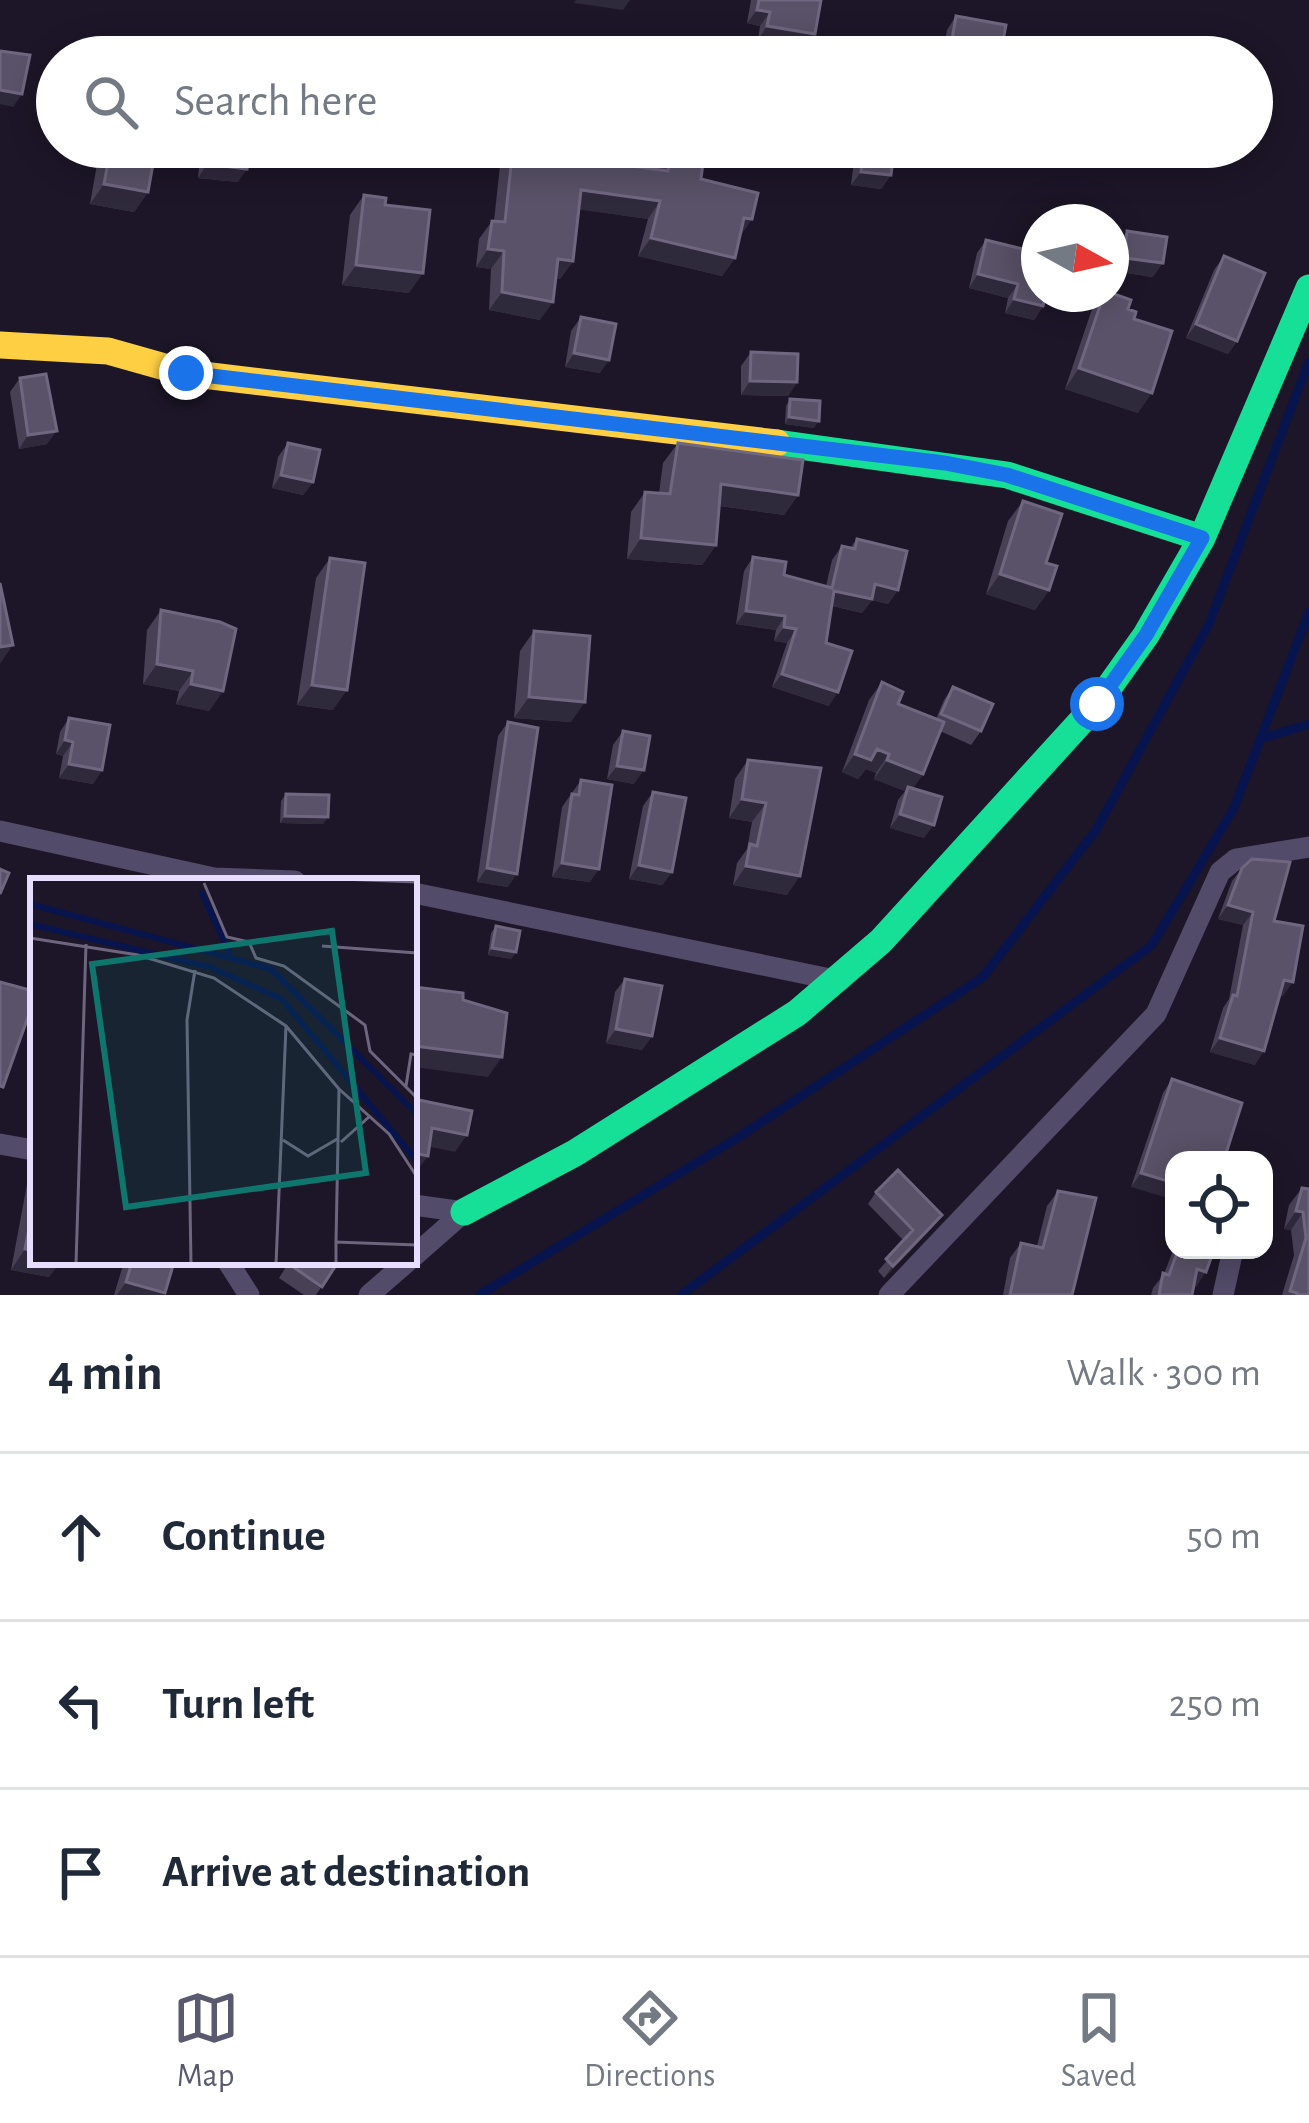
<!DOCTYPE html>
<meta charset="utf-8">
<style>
body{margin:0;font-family:"Alegreya Sans",sans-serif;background:#f6f6f7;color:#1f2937}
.controls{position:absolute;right:36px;bottom:36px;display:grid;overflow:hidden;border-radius:24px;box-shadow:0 6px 30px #0003}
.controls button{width:108px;height:108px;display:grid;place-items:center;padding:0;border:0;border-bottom:3px solid #e0e1e3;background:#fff;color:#1f2937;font:60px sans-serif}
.compass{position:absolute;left:1021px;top:204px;width:108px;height:108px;border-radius:50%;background:#fff;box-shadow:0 6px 30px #0003;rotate:98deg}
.stop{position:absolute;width:36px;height:36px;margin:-27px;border:9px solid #1a73e8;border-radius:50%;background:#fff}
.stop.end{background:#1a73e8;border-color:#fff;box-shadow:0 3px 12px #0008}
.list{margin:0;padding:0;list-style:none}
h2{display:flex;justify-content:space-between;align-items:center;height:156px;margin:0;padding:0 48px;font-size:51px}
h2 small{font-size:39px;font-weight:400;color:#747a83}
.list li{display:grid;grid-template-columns:78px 1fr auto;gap:36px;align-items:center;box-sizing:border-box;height:168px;padding:0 48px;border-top:3px solid #e0e1e3}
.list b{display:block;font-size:45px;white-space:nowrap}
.list em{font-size:39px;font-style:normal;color:#747a83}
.icon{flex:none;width:66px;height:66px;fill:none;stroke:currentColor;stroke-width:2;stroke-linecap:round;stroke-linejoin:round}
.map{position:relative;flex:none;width:1309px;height:1295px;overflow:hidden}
.search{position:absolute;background:#fff;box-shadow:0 6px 30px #0003;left:36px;right:36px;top:36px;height:132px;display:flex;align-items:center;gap:30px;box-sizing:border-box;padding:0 42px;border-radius:66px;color:#747a83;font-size:45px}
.sheet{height:660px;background:#fff}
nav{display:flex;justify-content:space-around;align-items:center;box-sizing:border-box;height:168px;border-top:3px solid #e0e1e3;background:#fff;font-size:33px;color:#747a83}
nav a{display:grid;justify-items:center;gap:6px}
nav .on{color:#595a6f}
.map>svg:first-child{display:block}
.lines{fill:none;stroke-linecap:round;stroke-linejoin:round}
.stream{stroke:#07144e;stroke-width:9}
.street{stroke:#524b69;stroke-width:21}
.fast{stroke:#16e098;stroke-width:27}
.slow{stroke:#ffcf43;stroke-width:27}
.wall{fill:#484156}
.shaded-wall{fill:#2f293c}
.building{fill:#595268;stroke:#6f6780;stroke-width:3}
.route{stroke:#1a73e8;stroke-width:15}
.inset-river{fill:none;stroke:#07144e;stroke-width:6}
.inset-road{fill:none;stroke:#6d667e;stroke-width:3}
.view{fill:#0f766e;fill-opacity:0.15;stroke:#0f766e;stroke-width:6}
.inset-edge{fill:none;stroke:#e7ddff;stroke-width:6}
</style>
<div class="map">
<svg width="1309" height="1295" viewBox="0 0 1309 1295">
<rect width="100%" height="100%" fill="#1c1628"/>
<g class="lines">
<path class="stream" d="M 1260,739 L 1309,724
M 479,1295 L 734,1140 L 983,977 L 1096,830 L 1209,624 L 1309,361
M 681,1295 L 1152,945 L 1234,808 L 1309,612"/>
<path class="street" d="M 0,831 L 214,878 L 295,881
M 414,893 L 840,981
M 0,1144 L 33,1150
M 414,1205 L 464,1212 L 414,1256
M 228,1262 L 249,1295
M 369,1295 L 407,1262
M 889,1295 L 1156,1014 L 1220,872 L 1236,859 L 1309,847
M 1223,1295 L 1233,1250"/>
<path class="fast" d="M 777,443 L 1007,475 L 1202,538
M 464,1212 L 575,1153 L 797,1013 L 881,941 L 1097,704 L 1146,635 L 1202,538 L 1309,288"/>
<path class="slow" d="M 0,345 L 108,351 L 186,373 L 777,443"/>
</g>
<path class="wall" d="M 751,0 L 821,0 L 815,34 L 805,48 L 758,40 L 760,26 L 747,23 Z
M 956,16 L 1000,57 L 942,57 L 947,30 Z
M 100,147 L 156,147 L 148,192 L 134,212 L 90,204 Z
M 201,147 L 250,147 L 238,182 L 198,178 Z
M 502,147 L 559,147 L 558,156 L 658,170 L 662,147 L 705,147 L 701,179 L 752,219 L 740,236 L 735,258 L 722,276 L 638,256 L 648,219 L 579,209 L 573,261 L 560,279 L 556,278 L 540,320 L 489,310 L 491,269 L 476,267 L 479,239 L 492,221 L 494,221 Z
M 864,148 L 891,175 L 881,189 L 851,185 L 854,161 Z
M 364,195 L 385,205 L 409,293 L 342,285 L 350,215 Z
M 1127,231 L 1153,277 L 1114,271 L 1118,245 Z
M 986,240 L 1043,306 L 1034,320 L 1005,313 L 1008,298 L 969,288 L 977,253 Z
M 1224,256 L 1237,341 L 1228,354 L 1186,338 L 1214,270 Z
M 1111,293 L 1128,309 L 1134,319 L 1138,413 L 1065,389 L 1091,312 L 1103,294 Z
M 581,317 L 600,373 L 565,367 L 571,331 Z
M 751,352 L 797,382 L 788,396 L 741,395 L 741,366 Z
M 20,378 L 47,444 L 19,449 L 10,392 Z
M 790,399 L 814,428 L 785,424 L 786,406 Z
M 288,443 L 313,482 L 303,495 L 272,488 L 278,457 Z
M 678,443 L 798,495 L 784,515 L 720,506 L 716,545 L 702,565 L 627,559 L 631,512 L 645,492 L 659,493 L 663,463 Z
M 1023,501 L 1046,563 L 1049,590 L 1035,610 L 986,594 L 1008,521 Z
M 857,539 L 898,590 L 888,604 L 872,600 L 862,613 L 832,606 L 826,643 L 829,706 L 772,687 L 787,643 L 774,641 L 776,630 L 736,624 L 744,571 L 753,557 L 784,575 L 826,586 L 832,560 L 842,546 L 850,548 Z
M 330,558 L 333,710 L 297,705 L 316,578 Z
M 161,610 L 223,691 L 209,711 L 176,704 L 179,691 L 143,684 L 147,630 Z
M 534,631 L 571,722 L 514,718 L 520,651 Z
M 882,682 L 898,704 L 936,719 L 944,700 L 953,687 L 981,731 L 971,745 L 940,731 L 923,774 L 913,788 L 924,838 L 890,828 L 898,800 L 905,791 L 874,779 L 876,773 L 866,769 L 858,779 L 842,772 L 869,700 Z
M 69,718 L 102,770 L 93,784 L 59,778 L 63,756 L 56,754 L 60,732 Z
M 508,722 L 508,887 L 477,882 L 498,736 Z
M 623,731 L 634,784 L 607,779 L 613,745 Z
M 748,760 L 821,768 L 787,895 L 733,885 L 737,863 L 747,849 L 752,822 L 729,818 L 735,779 Z
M 581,780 L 590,882 L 552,877 L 562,807 Z
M 653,792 L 672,872 L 662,885 L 629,879 L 643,806 Z
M 286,794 L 328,817 L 323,824 L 280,823 L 281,801 Z
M 1242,868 L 1274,921 L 1283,996 L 1280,995 L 1255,1065 L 1210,1052 L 1223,1008 L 1229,999 L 1243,925 L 1218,919 L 1232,881 Z
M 496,926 L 516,952 L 511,959 L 488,955 L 491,933 Z
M 625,979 L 652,1036 L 642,1050 L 606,1043 L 615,992 Z
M 1172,1079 L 1242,1103 L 1131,1187 L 1163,1093 Z
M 33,1172 L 33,1262 L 60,1262 L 49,1277 L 11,1270 L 28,1179 Z
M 1302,1188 L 1309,1189 L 1309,1295 L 1282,1295 L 1294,1255 L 1291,1230 L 1284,1229 L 1289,1205 Z
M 1058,1191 L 1072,1295 L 1003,1295 L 1010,1258 L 1021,1243 L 1037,1246 L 1047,1206 Z
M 876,1192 L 942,1215 L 933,1227 L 884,1278 L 878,1271 L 904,1241 L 868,1204 Z
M 1174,1248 L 1174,1250 L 1214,1250 L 1196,1287 L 1193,1287 L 1192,1295 L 1151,1295 L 1153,1288 L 1164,1274 Z
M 124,1262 L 174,1262 L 164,1295 L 114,1295 Z
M 289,1262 L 338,1262 L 316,1295 L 304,1295 L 279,1278 Z"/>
<path class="shaded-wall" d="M 576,0 L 630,0 L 623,10 L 574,3 Z
M 757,10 L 770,12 L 760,26 L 747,23 Z
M 767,26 L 815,34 L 805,48 L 758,40 Z
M 0,90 L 22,94 L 13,107 L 0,104 Z
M 1152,147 L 1187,147 L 1182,155 Z
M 207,164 L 247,169 L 238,182 L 198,178 Z
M 861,172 L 891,175 L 881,189 L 851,185 Z
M 104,184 L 148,192 L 134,212 L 90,204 Z
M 581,190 L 660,201 L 648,219 L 568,208 Z
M 744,218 L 752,219 L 739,237 Z
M 651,238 L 735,258 L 722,276 L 638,256 Z
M 488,249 L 504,251 L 491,269 L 476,267 Z
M 1124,258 L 1163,263 L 1153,277 L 1114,271 Z
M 558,259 L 573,261 L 560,279 L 545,277 Z
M 356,265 L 423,273 L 409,293 L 342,285 Z
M 978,274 L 1018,284 L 1008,298 L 969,288 Z
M 502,292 L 553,302 L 540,320 L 489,310 Z
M 1014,299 L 1043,306 L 1034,320 L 1005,313 Z
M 1196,324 L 1237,341 L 1228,354 L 1186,338 Z
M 574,353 L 609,360 L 600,373 L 565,367 Z
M 1079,368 L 1152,393 L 1138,413 L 1065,389 Z
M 750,381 L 797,382 L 788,396 L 741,395 Z
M 789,417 L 819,421 L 814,428 L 785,424 Z
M 57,431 L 47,444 L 19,449 L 28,435 Z
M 281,475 L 313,482 L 303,495 L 272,488 Z
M 721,484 L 798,495 L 784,515 L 707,504 Z
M 641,538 L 716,545 L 702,565 L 627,559 Z
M 1000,574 L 1049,590 L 1035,610 L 986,594 Z
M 875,584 L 898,590 L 888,604 L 872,600 L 862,613 L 825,604 L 834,591 Z
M 746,611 L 785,616 L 776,630 L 736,624 Z
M 784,627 L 796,629 L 787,643 L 774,641 Z
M 13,645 L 0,664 L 0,647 Z
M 157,664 L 193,671 L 179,691 L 143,684 Z
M 782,674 L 838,692 L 829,706 L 772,687 Z
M 191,684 L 223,691 L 209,711 L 176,704 Z
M 312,685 L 347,690 L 333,710 L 297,705 Z
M 529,697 L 585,702 L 571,722 L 514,718 Z
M 65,740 L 73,742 L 63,756 L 56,754 Z
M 877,749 L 889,754 L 876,773 L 866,769 L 858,779 L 842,772 L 855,754 Z
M 887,760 L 923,774 L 910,793 L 908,787 L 905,791 L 874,779 Z
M 69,764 L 102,770 L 93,784 L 59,778 Z
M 617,766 L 644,770 L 634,784 L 607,779 Z
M 742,799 L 766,803 L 752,822 L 729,818 Z
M 900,814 L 934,825 L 924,838 L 890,828 Z
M 285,816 L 328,817 L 323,824 L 280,823 Z
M 562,863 L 599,869 L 590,882 L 552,877 Z
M 639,865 L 672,872 L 662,885 L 629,879 Z
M 746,866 L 800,876 L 787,895 L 733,885 Z
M 487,868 L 517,874 L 508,887 L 477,882 Z
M 1228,905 L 1253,912 L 1243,925 L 1218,919 Z
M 492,948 L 516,952 L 511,959 L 488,955 Z
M 1284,980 L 1293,982 L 1283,996 L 1274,994 Z
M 616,1029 L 652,1036 L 642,1050 L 606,1043 Z
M 1220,1038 L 1264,1051 L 1255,1065 L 1210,1052 Z
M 414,1046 L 502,1057 L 488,1077 L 414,1067 Z
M 432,1128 L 467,1135 L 455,1152 L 421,1145 Z
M 414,1153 L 428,1156 L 416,1172 L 414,1172 Z
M 1141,1173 L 1174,1183 L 1174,1200 L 1131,1187 Z
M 1296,1211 L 1303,1212 L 1291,1230 L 1284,1229 Z
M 942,1215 L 933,1227 L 884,1278 L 893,1266 Z
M 25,1249 L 33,1251 L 33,1262 L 60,1262 L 49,1277 L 11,1270 Z
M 1197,1269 L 1206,1272 L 1196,1287 L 1187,1284 Z
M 126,1282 L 165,1293 L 164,1295 L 117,1295 Z"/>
<path class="building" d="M 759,0 L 821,0 L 815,34 L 767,26 L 770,12 L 757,10 Z
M 956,16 L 1006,25 L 1000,57 L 949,57 Z
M 1148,43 L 1199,53 L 1199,57 L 1145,57 Z
M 0,51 L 30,55 L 22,94 L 0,90 Z
M 111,147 L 156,147 L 148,192 L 104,184 Z
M 209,147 L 250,147 L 247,169 L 207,164 Z
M 513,147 L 559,147 L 558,156 L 668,171 L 672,147 L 705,147 L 701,179 L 758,193 L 752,219 L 744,218 L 735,258 L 651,238 L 660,201 L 581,190 L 573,261 L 558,259 L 553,302 L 502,292 L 504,251 L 488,249 L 492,221 L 505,222 Z
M 864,148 L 894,151 L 891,175 L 861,172 Z
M 364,195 L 386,198 L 385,205 L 430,210 L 423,273 L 356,265 Z
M 1127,231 L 1167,237 L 1163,263 L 1124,258 Z
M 986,240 L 1039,253 L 1039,294 L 1046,294 L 1043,306 L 1014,299 L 1018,284 L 978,274 Z
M 1224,256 L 1265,273 L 1237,341 L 1196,324 Z
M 1111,293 L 1131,300 L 1128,309 L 1136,312 L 1134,319 L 1172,331 L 1152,393 L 1079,368 L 1104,294 Z
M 581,317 L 616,324 L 609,360 L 574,353 Z
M 751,352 L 798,354 L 797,382 L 750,381 Z
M 46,374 L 57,431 L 28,435 L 20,378 Z
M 790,399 L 820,401 L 819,421 L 789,417 Z
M 288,443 L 320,450 L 313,482 L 281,475 Z
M 678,443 L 803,460 L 798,495 L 721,484 L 716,545 L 641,538 L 645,492 L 670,494 Z
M 1023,501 L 1062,514 L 1046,563 L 1057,566 L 1049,590 L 1000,574 Z
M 857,539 L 907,551 L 898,590 L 875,584 L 872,599 L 834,591 L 826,643 L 852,651 L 838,692 L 782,674 L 796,629 L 784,627 L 785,616 L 746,611 L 753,557 L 786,562 L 784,575 L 832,588 L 842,546 L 855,549 Z
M 330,558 L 365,563 L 347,690 L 312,685 Z
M 0,583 L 13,645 L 0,647 Z
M 161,610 L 220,622 L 236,629 L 223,691 L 191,684 L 193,671 L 157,664 Z
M 534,631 L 590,636 L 585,702 L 529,697 Z
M 882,682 L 903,692 L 898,704 L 944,722 L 923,774 L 887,760 L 889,754 L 877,749 L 871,760 L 855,754 Z
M 953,687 L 993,704 L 981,731 L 941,714 Z
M 69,718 L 110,725 L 102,770 L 69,764 L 73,742 L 65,740 Z
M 508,722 L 538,728 L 517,874 L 487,868 Z
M 623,731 L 650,736 L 644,770 L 617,766 Z
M 748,760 L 821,768 L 800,876 L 746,866 L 750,844 L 757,846 L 766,803 L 742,799 Z
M 581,780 L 612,785 L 599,869 L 562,863 L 572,794 L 579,795 Z
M 908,787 L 942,797 L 934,825 L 900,814 Z
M 653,792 L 686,798 L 672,872 L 639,865 Z
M 286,794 L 329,795 L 328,817 L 285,816 Z
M 1252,859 L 1290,862 L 1274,921 L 1303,926 L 1293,982 L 1284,980 L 1264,1051 L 1220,1038 L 1233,995 L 1237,996 L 1253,912 L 1228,905 L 1242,868 Z
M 0,869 L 9,873 L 0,894 Z
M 496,926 L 520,931 L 516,952 L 492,948 Z
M 625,979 L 662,986 L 652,1036 L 616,1029 Z
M 0,982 L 33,991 L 33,1003 L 3,1087 L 0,1086 Z
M 415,987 L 463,993 L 463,1000 L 507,1013 L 502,1057 L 414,1046 Z
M 1172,1079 L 1242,1103 L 1224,1160 L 1174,1160 L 1174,1183 L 1141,1173 Z
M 414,1099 L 472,1111 L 467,1135 L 432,1128 L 428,1156 L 414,1153 Z
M 898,1170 L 942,1215 L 893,1266 L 886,1259 L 913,1230 L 876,1192 Z
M 1302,1188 L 1309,1189 L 1309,1295 L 1297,1295 L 1297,1293 L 1290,1291 L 1306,1238 L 1303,1212 L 1296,1211 Z
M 1058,1191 L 1096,1198 L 1072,1295 L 1010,1295 L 1021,1243 L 1043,1248 Z
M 33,1209 L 33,1251 L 25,1249 Z
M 1178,1250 L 1214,1250 L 1206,1272 L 1197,1269 L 1192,1295 L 1159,1295 L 1163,1273 L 1169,1275 Z
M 132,1262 L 174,1262 L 165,1293 L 126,1282 Z
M 290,1262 L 338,1262 L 322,1287 L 289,1264 Z"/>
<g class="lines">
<path class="route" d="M 186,373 L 945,463 L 1007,475 L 1202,538 L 1146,635 L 1097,704"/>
</g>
<g transform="translate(30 878)">
<rect width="387" height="387" fill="#1c1628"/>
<path class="inset-river" d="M 171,13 L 200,76M 0,26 L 241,91 L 387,236M 0,46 L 180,89 L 252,121 L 387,283"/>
<path class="inset-road" d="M 76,1 L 200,1M 310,1 L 387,4M 174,5 L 197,59 L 219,64 L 226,80 L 254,88 L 335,147 L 340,173 L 387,220M 0,60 L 108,77 L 184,100 L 256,148 L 309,211M 292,68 L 387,75M 376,208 L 381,176 L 387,177M 253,262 L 278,278 L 309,260M 311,264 L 340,238M 306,364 L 309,211 L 359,256 L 387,299M 46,386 L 56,66M 161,386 L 157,142 L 165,92M 246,386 L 256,148M 306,386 L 306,364 L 387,367"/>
<path class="view" d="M 302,53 L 336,295 L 96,329 L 62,86 Z"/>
<rect width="387" height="387" class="inset-edge"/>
</g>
</svg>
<div class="controls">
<button><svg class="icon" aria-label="locate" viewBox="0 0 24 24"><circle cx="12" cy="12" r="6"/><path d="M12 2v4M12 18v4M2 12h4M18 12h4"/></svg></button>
</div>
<svg class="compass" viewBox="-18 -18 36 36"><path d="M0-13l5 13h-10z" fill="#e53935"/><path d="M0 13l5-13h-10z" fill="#747a83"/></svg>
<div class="stop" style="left:1097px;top:704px"></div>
<div class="stop end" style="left:186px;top:373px"></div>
<div class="search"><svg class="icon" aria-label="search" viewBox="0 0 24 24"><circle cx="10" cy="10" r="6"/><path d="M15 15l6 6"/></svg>Search here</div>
</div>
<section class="sheet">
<h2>4 min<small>Walk · 300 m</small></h2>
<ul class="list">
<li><svg class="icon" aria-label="ahead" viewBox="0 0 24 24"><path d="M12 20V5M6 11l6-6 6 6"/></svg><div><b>Continue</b></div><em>50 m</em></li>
<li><svg class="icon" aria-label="left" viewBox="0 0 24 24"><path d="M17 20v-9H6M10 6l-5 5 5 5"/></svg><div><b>Turn left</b></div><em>250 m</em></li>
<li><svg class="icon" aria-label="arrive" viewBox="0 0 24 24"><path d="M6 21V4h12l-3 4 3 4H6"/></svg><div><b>Arrive at destination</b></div></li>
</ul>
</section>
<nav>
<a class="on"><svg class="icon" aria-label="map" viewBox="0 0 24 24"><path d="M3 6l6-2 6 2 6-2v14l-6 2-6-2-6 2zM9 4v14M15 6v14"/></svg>Map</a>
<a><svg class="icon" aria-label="directions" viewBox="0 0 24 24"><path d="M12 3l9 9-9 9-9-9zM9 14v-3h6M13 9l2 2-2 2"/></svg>Directions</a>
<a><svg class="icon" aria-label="saved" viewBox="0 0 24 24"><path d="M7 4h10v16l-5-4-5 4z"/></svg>Saved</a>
</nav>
